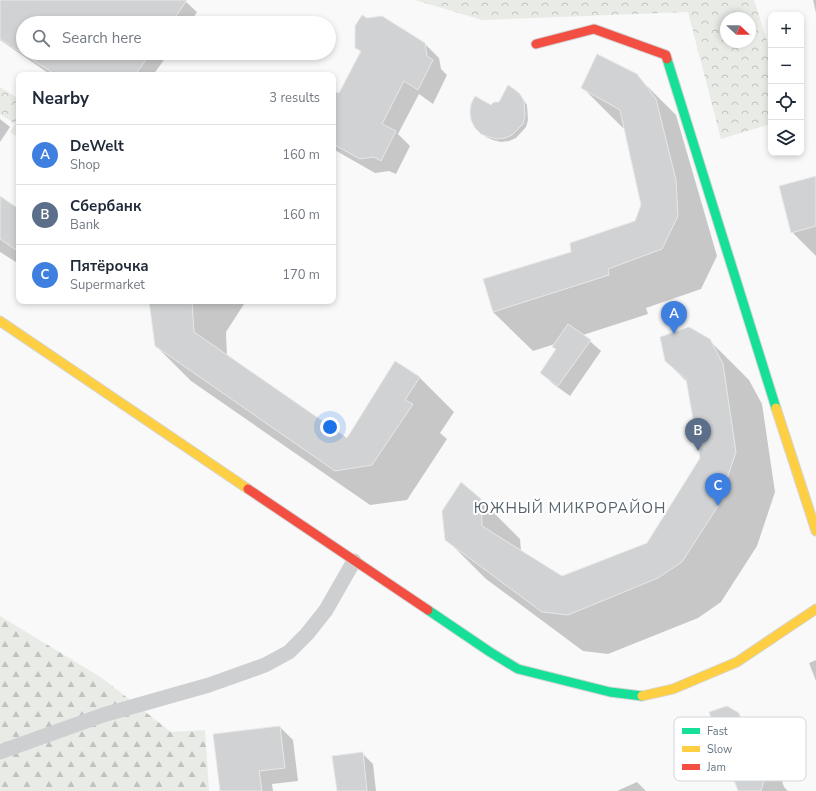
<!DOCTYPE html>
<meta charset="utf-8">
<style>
body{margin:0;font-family:"Nunito Sans",sans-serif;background:#f6f6f7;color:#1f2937}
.controls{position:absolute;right:12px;top:12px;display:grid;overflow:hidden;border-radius:8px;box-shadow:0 2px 6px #0003}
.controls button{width:36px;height:36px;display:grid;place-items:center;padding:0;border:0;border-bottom:1px solid #e0e1e3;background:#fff;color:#1f2937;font:20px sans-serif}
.compass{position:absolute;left:720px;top:12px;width:36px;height:36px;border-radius:50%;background:#fff;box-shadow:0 2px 6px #0003;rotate:112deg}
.you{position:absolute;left:330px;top:427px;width:14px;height:14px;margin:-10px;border:3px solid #fff;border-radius:50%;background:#1a73e8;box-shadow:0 0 0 6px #1a73e833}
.badge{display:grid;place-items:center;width:26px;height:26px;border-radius:50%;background:#b45309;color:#fff;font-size:13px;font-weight:700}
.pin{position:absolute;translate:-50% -33px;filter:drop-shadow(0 1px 2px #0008)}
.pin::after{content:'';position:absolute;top:21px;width:14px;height:12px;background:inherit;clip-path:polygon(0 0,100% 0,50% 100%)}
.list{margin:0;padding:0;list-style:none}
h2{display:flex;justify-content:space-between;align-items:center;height:52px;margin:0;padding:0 16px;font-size:17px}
h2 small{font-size:13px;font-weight:400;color:#747a83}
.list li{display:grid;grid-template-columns:26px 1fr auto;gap:12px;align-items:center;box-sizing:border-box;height:60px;padding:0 16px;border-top:1px solid #e0e1e3}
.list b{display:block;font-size:15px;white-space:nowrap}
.list p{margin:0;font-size:13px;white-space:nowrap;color:#747a83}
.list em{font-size:13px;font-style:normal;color:#747a83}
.icon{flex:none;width:22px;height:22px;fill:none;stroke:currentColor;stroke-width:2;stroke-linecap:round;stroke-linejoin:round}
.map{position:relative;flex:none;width:816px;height:791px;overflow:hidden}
.search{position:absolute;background:#fff;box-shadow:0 2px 6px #0003;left:16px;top:16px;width:320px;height:44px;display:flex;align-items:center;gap:10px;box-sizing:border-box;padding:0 14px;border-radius:22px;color:#747a83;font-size:15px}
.panel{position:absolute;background:#fff;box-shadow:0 2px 6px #0003;left:16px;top:72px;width:320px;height:232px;border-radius:8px}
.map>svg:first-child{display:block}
.forest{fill:url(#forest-firs)}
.park{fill:url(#park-crowns);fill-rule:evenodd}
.shadow{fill:#0003}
.building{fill:#d0d2d3;stroke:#e8e8e8}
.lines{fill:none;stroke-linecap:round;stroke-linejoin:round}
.fast-casing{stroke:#d5d6d7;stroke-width:11}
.slow-casing{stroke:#d5d6d7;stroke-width:11}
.jam-casing{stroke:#d5d6d7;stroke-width:11}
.street{stroke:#cecfd0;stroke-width:15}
.fast{stroke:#16e098;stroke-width:9}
.slow{stroke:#ffcf43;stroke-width:9}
.jam{stroke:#f24e42;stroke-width:9}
.labels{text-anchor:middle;stroke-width:4;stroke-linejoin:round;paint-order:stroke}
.quarter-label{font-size:15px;letter-spacing:1px;fill:#57646e;stroke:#fff}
.key{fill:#fff;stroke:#d1d6da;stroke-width:1}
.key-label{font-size:11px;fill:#657683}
</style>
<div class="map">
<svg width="816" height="791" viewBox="0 0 816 791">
<defs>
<pattern id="forest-firs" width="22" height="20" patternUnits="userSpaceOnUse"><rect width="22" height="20" fill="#e8ebe6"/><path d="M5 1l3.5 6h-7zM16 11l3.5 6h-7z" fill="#c0c3c0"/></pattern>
<pattern id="park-crowns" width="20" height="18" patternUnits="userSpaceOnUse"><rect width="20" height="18" fill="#e8ebe6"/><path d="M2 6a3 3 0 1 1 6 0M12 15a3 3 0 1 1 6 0" fill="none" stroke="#c0c3c0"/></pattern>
</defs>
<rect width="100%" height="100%" fill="#f9f9f9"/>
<path class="forest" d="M 0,616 L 102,678 L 171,732 L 205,730 L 209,791 L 0,791 Z"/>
<path class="park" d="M 415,0 L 754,0 L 771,53 L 771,124 L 721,139 L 688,12 L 482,20 ZM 726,18 L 750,18 L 750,42 L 726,42 Z
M 0,87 L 19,99 L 19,138 L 10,132 L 15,124 L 0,114 Z"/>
<path class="shadow" d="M 0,0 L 184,0 L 197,12 L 190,23 L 23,23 L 23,53 L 169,53 L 153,75 L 51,75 L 0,40 Z
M 813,0 L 816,0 L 816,13 Z
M 425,44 L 439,58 L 441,69 L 447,75 L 433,104 L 419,94 L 398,134 L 410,146 L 396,174 L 389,171 L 375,173 L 333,149 L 333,92 L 339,95 L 361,52 L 356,47 Z
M 636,75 L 676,115 L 717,256 L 701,289 L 646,308 L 648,314 L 583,335 L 601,351 L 570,396 L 552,383 L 541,372 L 557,350 L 555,344 L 533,351 L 493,312 L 573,252 L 635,222 L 642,205 L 625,129 L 622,127 L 582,87 Z
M 514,90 L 523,99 L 527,105 L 528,120 L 526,127 L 516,138 L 509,141 L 501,142 L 493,140 L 486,137 L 476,127 L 491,106 L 499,103 Z
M 0,119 L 10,127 L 0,142 Z
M 816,177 L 816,256 L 792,232 Z
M 0,198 L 19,210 L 19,264 L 0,252 Z
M 150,301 L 246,301 L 226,332 L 227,357 L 347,439 L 395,363 L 420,378 L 454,412 L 440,433 L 447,439 L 407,500 L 370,505 L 191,381 L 156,346 Z
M 709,340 L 749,380 L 762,404 L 775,492 L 757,546 L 721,602 L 698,618 L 608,654 L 583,651 L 486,579 L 446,539 L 480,499 L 520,539 L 521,551 L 562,577 L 647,544 L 701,459 L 688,383 L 666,361 Z
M 816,660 L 816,681 L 809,663 Z
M 738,714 L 778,753 L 782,766 L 781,778 L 784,787 L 788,791 L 739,791 Z
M 280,727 L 293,740 L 298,781 L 272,784 L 273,791 L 221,791 Z
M 362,753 L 373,764 L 376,791 L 338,791 Z
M 637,782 L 646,791 L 617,791 Z"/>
<path class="building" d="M 0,0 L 187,0 L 171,23 L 23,23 L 23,53 L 151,53 L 135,75 L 56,75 L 0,39 Z
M 362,15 L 367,18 L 382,16 L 425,43 L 427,56 L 433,60 L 418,90 L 404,81 L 382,124 L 396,131 L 381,161 L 374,157 L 360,159 L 333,144 L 333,91 L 339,93 L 361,51 L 355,48 L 355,26 Z
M 597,54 L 637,74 L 656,99 L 676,180 L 678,216 L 662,249 L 608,269 L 609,275 L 493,312 L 483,279 L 571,252 L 570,243 L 635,221 L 641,205 L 620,110 L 581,88 Z
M 508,85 L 514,89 L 520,94 L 524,101 L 525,116 L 523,124 L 512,135 L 505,138 L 497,139 L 489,137 L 481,134 L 475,128 L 471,120 L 470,112 L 471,104 L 475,96 L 491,105 L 494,102 L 499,102 Z
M 816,176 L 816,226 L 791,233 L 779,186 Z
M 0,196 L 19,209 L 19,252 L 0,239 Z
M 149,301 L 192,301 L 194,332 L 347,438 L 395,361 L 420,377 L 405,400 L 413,404 L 372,465 L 335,471 L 155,346 Z
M 568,324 L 591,340 L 558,386 L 540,373 L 556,349 L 552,347 Z
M 689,327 L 710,339 L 723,364 L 736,452 L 718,506 L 682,562 L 658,578 L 568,615 L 542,612 L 445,540 L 442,511 L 461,482 L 481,499 L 482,526 L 562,576 L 647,543 L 700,458 L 686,379 L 665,361 L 660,337 Z
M 727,706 L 739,713 L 743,726 L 742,738 L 746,751 L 759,760 L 765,777 L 761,791 L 738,791 L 709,712 Z
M 280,726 L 285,768 L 259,771 L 262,791 L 220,791 L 213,734 Z
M 363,752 L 367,791 L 337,791 L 332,756 Z"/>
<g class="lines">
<g class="fast-casing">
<path id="fast" d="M 667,59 L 776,408
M 428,610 L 490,652 L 518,669 L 610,692 L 642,696"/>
</g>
<g class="slow-casing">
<path id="slow" d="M 0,321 L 248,489
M 776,408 L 816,531
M 642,696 L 673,689 L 737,662 L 816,609"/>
</g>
<g class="jam-casing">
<path id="jam" d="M 536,44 L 594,29 L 666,55 L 667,59
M 248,489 L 428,610"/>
</g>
<path class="street" d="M 0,752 L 103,715 L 209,685 L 265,665 L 289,652 L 307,634 L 326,610 L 354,561"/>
<use href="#fast" class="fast"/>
<use href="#slow" class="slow"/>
<use href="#jam" class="jam"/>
</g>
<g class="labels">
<g class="quarter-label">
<text x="570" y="513">ЮЖНЫЙ МИКРОРАЙОН</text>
</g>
</g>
<rect x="674" y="717" width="132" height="64" rx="6" class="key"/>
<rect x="682" y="728" width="18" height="6" fill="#16e098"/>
<rect x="682" y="746" width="18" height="6" fill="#ffcf43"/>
<rect x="682" y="764" width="18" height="6" fill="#f24e42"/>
<g class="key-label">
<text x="707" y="735">Fast</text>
<text x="707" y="753">Slow</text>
<text x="707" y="771">Jam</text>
</g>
</svg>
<div class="controls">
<button>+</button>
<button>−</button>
<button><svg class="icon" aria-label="locate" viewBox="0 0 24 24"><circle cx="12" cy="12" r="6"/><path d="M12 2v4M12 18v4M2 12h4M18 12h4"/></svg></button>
<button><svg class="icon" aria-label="layers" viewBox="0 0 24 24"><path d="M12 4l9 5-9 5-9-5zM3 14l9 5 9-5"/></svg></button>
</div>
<svg class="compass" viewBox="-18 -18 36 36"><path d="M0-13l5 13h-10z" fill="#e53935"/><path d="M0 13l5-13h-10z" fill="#747a83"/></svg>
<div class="you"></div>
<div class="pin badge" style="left:674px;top:334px;background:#3f7fe0">A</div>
<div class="pin badge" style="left:698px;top:451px;background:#5c6f8a">B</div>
<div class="pin badge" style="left:718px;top:506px;background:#3f7fe0">C</div>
<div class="search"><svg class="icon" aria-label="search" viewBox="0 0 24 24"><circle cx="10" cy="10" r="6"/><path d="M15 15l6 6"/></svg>Search here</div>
<section class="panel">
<h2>Nearby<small>3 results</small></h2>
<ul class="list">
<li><span class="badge" style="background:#3f7fe0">A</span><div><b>DeWelt</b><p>Shop</p></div><em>160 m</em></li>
<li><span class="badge" style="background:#5c6f8a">B</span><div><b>Сбербанк</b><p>Bank</p></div><em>160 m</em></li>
<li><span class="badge" style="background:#3f7fe0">C</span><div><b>Пятёрочка</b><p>Supermarket</p></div><em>170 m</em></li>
</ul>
</section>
</div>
